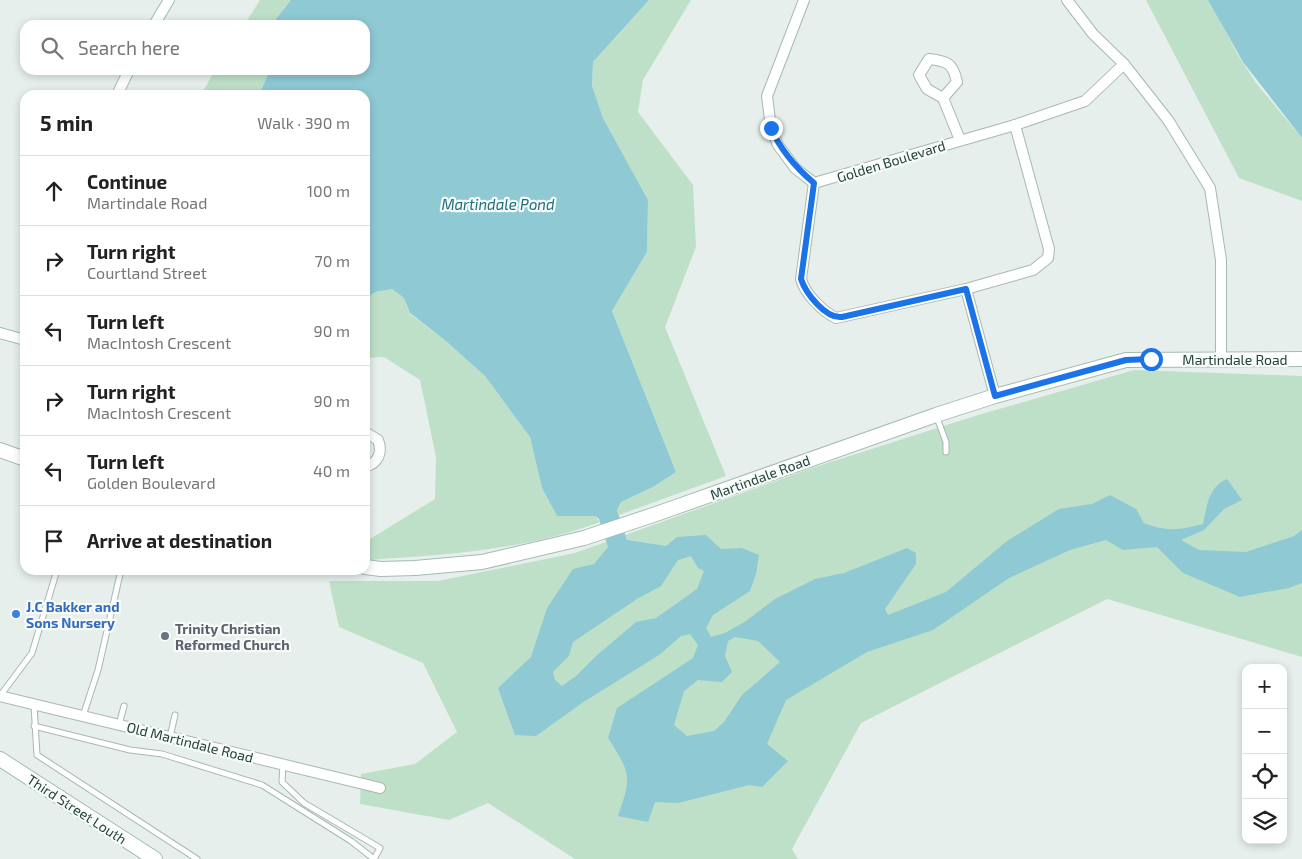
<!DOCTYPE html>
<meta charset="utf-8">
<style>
body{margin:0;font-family:"Exo 2",sans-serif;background:#f2f2f2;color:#222}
.controls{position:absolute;right:15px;bottom:15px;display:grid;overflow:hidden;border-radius:10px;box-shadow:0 2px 8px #0003}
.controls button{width:45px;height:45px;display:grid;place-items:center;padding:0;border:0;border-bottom:1px solid #e0e0e0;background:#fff;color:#222;font:25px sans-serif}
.stop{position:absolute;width:15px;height:15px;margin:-11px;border:4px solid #1a73e8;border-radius:50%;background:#fff}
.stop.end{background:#1a73e8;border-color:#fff;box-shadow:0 1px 5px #0008}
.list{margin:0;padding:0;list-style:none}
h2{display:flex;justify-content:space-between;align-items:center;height:65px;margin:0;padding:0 20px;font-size:21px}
h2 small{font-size:16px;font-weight:400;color:#767676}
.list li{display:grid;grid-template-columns:32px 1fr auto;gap:15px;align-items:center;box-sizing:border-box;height:70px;padding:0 20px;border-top:1px solid #e0e0e0}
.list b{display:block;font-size:19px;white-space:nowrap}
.list p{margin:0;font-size:16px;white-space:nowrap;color:#767676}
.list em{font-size:16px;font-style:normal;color:#767676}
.icon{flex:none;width:28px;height:28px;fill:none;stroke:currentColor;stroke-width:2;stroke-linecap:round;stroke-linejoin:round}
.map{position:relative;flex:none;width:1302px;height:859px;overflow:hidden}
.search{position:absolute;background:#fff;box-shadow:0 2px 8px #0003;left:20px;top:20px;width:350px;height:55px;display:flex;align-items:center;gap:12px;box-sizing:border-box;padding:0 18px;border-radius:15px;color:#767676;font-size:19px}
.panel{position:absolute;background:#fff;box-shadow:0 2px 8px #0003;left:20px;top:90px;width:350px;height:485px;border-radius:15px}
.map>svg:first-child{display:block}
.green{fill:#bfe0c8}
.water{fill:#8ec9d4;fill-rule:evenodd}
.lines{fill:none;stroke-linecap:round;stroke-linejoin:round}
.service-casing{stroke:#a8b8b2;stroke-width:7}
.minor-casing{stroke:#a8b8b2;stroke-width:12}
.secondary-casing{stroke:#a4bbb3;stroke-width:16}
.service{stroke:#fff;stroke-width:5}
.minor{stroke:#fff;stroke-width:10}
.secondary{stroke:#fff;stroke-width:14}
.route{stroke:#1a73e8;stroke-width:6}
.shop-dot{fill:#3f7fe0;stroke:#f7fbf9;stroke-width:2}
.worship-dot{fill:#6b7280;stroke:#f7fbf9;stroke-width:2}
.labels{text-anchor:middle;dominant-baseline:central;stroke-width:4.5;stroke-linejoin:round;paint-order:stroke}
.street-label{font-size:14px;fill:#24423a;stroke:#f7fbf9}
.shop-label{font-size:14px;font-weight:bold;fill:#366cbe;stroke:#f7fbf9;text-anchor:start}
.worship-label{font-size:14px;font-weight:bold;fill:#5b616d;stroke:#f7fbf9;text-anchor:start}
.water-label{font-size:15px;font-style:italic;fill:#1c6f80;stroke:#f7fbf9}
</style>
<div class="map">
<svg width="1302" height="859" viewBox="0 0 1302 859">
<rect width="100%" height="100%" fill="#e6efeb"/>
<g class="green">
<path d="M260 0H291L275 20V25H244Z"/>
<path d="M649 0H691L643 80 638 112 693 185 696 247 665 327 726 476 619 515 617 510 621 502 653 487 676 472 612 311 647 252 648 200 603 118 592 87 593 62Z"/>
<path d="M1146 0H1209L1238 55 1256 83 1302 138V201L1239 178Z"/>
<path d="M215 70H270L259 95H201Z"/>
<path d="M392 289 404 298 410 314 447 342 485 376 530 437 542 488 557 516H595L600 522C525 550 447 555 368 560L365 558V542L435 499 436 457 420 380 384 357 365 358V299L375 292Z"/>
<path d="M1134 370 1302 376V657L1107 599 861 723 792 849 798 859H575L488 803 449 820 360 804 361 774 415 764 457 732 423 663 339 627 329 581H438L575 553 812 468 975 416Z"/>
</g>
<g class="water">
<path d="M291 0H649L593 62 592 86 603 118 648 200 647 252 612 311 676 472 653 487 621 502 617 510 627 540 666 546 677 537 706 535 721 549 742 548 759 555 756 574 750 591 713 615 706 628 711 637 725 633 746 621 775 599 815 579 844 573 907 548 916 553V564L885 609 888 615 946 592 1007 541 1059 509 1092 504 1110 495 1136 509 1144 523C1166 532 1181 530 1203 524 1207 506 1208 487 1227 479L1242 500 1224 509 1204 530 1181 540 1199 550 1246 552 1294 536 1302 530V583L1289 588 1240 597 1183 573 1157 547 1123 550 1106 540 1070 550 1009 578 933 630 867 652 786 700 767 744 788 761 762 787 749 785 678 803 655 802 648 822 618 816C632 776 631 774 608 738L617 708 693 658 698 645 690 634 681 636 659 655 582 703 536 736 515 735 498 688 531 657 547 608 573 569 594 564 608 547 599 519 595 516H557L542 488 530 437 485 376 447 342 410 313 404 298 392 289 375 292 365 299V95H259L270 70H365V25H275V20ZM691 556 698 568 704 571 697 589 656 618 636 622 596 656 576 676 562 686 555 680 553 672 569 656 573 642 637 599 661 586 678 560ZM735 637 758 641 780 662 742 695 724 722 714 731 687 736 674 725 684 691 698 680 722 682 732 672 725 656 728 641Z"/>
<path d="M1208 0H1302V138L1243 62Z"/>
</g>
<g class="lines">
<defs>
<g id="service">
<path d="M936 415 946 442V452"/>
<path d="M0 696 32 653 57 570"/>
<path d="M34 705 37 755 197 859"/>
<path d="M83 716 98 670 121 570"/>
<path d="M119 725 124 706"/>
<path d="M34 726 130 750 162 754 262 785 351 841 374 859"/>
<path d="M170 737 175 715"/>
<path d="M283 764 282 782 304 803 380 848 374 859"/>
</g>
<g id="minor">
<path d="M804 0 767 96 771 128 778 145 795 168 814 183"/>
<path d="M1067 0 1093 34 1124 64 1168 120 1210 188 1221 260V359"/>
<path d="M154 25 169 0"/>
<path d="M117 95 129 70"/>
<path d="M943 98 957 82C953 63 947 61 929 59L919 75 927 89 943 98 960 140"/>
<path d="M814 183 801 279C805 294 822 311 836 318L966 289 1033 270 1048 258 1049 249 1015 125"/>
<path d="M814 183 1015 125 1085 101 1124 64"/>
<path d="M966 289 995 396"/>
<path d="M0 333 25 340"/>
<path d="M365 432 378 440C383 453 378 463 365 467"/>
<path d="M0 696 380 788"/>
</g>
<g id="secondary">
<path d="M0 450 25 459"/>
<path d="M365 567 381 569 415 568 482 562 584 538 659 513 936 415 995 396 1126 360 1302 359"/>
<path d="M0 759 155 859"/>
</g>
</defs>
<use href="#service" class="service-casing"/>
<use href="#minor" class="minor-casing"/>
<use href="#secondary" class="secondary-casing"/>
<use href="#service" class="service"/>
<use href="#minor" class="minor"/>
<use href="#secondary" class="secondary"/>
</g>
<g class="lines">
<path class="route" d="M771 128C781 151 795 167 814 183L801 279C806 294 826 319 842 317L966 289 995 396 1126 360 1151 359"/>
</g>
<circle class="shop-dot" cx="16" cy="614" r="5"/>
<circle class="worship-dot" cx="165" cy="636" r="5"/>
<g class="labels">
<g class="street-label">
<text transform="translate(891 161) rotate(-17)">Golden Boulevard</text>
<text x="1235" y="359">Martindale Road</text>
<text transform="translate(760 477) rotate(-20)">Martindale Road</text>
<text transform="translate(190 742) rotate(14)">Old Martindale Road</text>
<text transform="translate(77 809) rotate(33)">Third Street Louth</text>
</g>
<g class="shop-label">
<text x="26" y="606">J.C Bakker and<tspan x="26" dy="16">Sons Nursery</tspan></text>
</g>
<g class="worship-label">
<text x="175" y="628">Trinity Christian<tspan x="175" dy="16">Reformed Church</tspan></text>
</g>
<g class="water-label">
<text x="498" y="204">Martindale Pond</text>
</g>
</g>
</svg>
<div class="controls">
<button>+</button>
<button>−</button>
<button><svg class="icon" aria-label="locate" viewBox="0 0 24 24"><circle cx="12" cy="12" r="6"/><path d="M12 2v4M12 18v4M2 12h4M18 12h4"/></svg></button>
<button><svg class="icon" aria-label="layers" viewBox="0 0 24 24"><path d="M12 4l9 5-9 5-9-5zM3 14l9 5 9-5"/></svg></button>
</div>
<div class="stop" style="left:1151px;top:359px"></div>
<div class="stop end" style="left:771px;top:128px"></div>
<div class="search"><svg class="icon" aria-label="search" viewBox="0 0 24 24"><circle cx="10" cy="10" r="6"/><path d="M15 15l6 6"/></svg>Search here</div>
<section class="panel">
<h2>5 min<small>Walk · 390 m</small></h2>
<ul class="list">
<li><svg class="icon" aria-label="ahead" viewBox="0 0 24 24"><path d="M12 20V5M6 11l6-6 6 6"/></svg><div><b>Continue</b><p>Martindale Road</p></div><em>100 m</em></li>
<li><svg class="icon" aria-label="right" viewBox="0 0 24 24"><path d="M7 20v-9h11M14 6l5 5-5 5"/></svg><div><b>Turn right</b><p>Courtland Street</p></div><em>70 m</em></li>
<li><svg class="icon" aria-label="left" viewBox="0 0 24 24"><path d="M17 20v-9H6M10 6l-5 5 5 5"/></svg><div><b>Turn left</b><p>MacIntosh Crescent</p></div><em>90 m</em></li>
<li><svg class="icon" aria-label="right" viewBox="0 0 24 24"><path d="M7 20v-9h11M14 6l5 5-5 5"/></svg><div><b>Turn right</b><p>MacIntosh Crescent</p></div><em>90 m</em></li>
<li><svg class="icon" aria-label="left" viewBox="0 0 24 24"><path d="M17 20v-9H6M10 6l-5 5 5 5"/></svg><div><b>Turn left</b><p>Golden Boulevard</p></div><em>40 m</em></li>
<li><svg class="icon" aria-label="arrive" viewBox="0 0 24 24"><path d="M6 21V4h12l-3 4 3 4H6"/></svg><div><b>Arrive at destination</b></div></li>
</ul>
</section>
</div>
